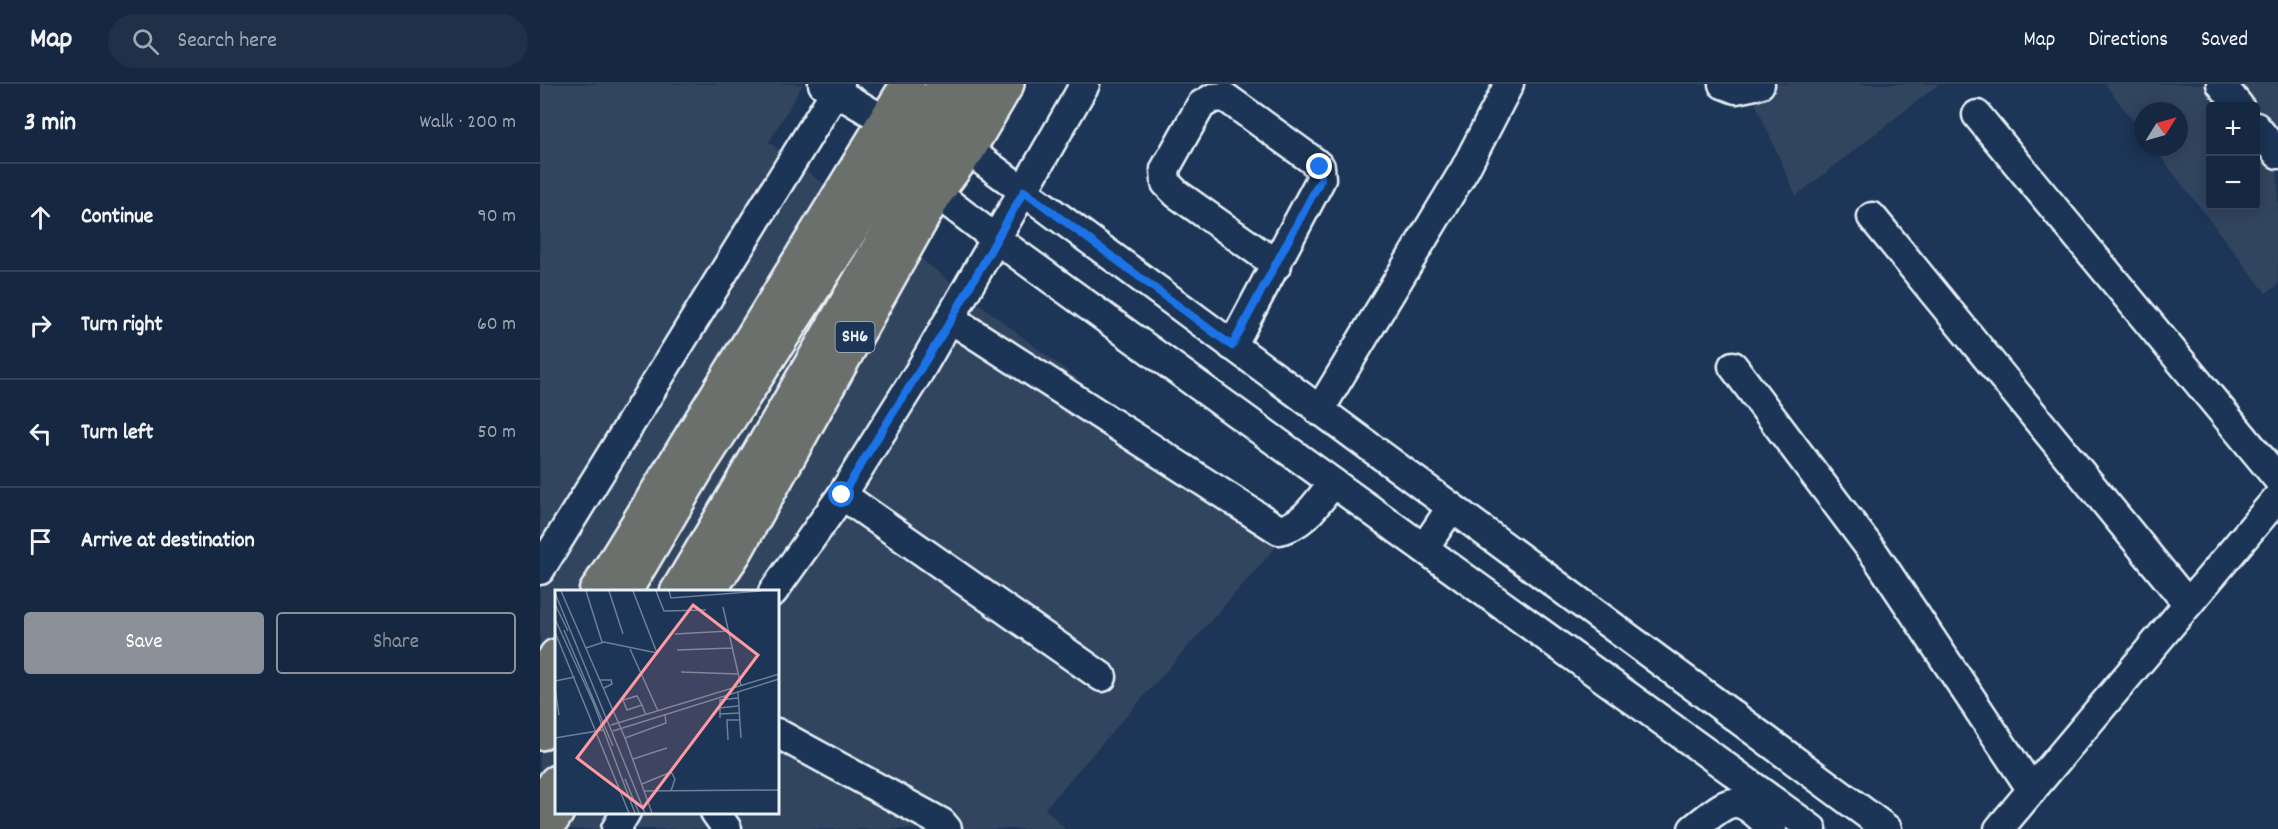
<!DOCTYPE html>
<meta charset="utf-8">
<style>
body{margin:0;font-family:Dekko,sans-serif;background:#1f3048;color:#f1f3f6}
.controls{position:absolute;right:18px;top:18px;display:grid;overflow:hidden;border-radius:6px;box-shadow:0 3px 15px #0003}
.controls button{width:54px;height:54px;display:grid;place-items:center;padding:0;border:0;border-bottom:2px solid #35445a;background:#162841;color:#f1f3f6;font:30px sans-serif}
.compass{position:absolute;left:1594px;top:18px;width:54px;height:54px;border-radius:50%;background:#162841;box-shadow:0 3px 15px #0003;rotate:53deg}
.stop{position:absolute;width:18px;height:18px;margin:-14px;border:4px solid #1a73e8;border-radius:50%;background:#fff}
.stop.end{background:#1a73e8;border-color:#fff;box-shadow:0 2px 6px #0008}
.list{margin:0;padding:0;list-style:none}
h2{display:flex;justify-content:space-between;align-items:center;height:78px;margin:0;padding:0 24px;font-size:26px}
h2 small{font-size:20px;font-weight:400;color:#9ea6b1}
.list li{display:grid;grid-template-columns:39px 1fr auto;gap:18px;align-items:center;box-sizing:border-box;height:108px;padding:0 24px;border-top:2px solid #35445a}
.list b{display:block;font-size:22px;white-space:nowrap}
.list em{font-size:20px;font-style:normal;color:#9ea6b1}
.actions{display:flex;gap:12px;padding:18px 24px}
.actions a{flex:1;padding:14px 0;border:2px solid #8c9099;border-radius:6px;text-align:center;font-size:21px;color:#8c9099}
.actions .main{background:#8c9099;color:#fff}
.icon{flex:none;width:33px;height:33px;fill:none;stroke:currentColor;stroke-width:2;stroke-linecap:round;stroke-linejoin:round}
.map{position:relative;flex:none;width:1738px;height:745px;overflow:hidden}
header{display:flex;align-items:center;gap:36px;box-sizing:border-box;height:84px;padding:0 30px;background:#162841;border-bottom:2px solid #35445a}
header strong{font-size:28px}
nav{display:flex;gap:33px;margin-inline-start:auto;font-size:21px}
.search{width:420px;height:54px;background:#1f3048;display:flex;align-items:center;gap:15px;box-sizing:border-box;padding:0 21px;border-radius:33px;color:#9ea6b1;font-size:22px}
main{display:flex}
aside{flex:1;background:#162841}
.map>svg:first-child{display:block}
.built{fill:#32445e;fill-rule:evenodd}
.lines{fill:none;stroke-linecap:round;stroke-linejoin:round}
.minor-casing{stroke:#e8f1f8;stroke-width:33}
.major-casing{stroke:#e8f1f8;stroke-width:38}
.highway-casing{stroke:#e8f1f8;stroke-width:38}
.minor{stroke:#1d3557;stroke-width:28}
.major{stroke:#6c706d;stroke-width:33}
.highway{stroke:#6c706d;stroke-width:33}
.route{stroke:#1a73e8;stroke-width:8}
.labels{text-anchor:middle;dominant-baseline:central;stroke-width:6;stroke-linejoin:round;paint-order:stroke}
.shield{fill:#1d3557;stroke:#abb9c8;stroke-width:1.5}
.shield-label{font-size:18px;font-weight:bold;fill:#e8f1f8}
.inset-road{fill:none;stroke:#6e8097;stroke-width:1.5}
.view{fill:#ff9aa2;fill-opacity:0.15;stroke:#ff9aa2;stroke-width:3}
.inset-edge{fill:none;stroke:#e8f1f8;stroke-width:3}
</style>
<header>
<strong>Map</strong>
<div class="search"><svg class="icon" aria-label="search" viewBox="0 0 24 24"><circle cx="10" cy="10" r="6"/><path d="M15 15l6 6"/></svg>Search here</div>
<nav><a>Map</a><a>Directions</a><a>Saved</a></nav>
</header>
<main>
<aside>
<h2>3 min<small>Walk · 200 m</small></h2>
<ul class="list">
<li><svg class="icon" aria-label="ahead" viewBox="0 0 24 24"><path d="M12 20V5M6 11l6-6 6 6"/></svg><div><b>Continue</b></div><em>90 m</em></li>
<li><svg class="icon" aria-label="right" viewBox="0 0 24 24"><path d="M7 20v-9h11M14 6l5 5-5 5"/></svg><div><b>Turn right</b></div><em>60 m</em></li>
<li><svg class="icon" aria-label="left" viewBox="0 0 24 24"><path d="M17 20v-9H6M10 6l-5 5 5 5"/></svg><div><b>Turn left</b></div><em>50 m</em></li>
<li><svg class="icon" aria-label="arrive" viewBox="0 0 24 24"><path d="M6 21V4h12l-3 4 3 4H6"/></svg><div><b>Arrive at destination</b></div></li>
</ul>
<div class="actions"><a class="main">Save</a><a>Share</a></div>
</aside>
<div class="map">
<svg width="1738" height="745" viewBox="0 0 1738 745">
<rect width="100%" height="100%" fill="#1d3557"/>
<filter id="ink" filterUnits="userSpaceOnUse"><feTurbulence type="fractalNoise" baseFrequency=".0167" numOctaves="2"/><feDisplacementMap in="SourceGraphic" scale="12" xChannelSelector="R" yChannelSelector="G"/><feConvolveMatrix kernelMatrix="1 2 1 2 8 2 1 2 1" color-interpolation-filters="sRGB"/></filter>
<g filter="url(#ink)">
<g class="built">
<path d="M0 0H263L229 58 744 454 505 724 525 745H0ZM16 508H237V728H16Z"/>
<path d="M1207 0H1399L1256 112Z"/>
<path d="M1565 0H1738V201L1726 209 1613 63H1639V27H1603V50ZM1670 22H1716V122H1670Z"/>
</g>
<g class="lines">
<defs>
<g id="minor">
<path d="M283 0 344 36"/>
<path d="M1183 0 1196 5 1220 0"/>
<path d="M1681 0 1699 22"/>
<path d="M1437 31 1738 395"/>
<path d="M1716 43 1738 70"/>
<path d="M428 66 1347 745"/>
<path d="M396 109 456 155 1272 745"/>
<path d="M1332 133 1648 520"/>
<path d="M411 235 739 446C765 441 777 418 793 399"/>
<path d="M692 262 781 95 780 83 772 76 685 13 673 14 661 21 625 85 626 99 637 110 737 181"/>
<path d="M1193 282 1336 472 1492 706"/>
<path d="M779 327 925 85 969 0"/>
<path d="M302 411 562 593"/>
<path d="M884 464 911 424"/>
<path d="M0 486 300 0"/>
<path d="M233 508 302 411 379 288 545 0"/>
<path d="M237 649 402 739 407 745"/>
<path d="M175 728 187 745"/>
<path d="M76 745 86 728"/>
<path d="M1153 745C1191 715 1195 706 1232 745"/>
<path d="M1459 745 1738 413"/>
</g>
<g id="major">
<path d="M84 508 158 383 405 0"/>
<path d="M137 508C239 340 334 168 436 0"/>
<path d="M0 649 16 623"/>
<path d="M0 723 16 698"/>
</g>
<g id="highway">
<path d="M56 508 368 0"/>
<path d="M168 508 195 468 396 109 428 66 467 0"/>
<path d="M0 599 16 572"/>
<path d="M6 745 17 728"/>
</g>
</defs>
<use href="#minor" class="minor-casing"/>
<use href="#major" class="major-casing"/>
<use href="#highway" class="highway-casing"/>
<use href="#minor" class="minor"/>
<use href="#major" class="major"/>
<use href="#highway" class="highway"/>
</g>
</g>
<g class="lines" filter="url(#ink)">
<path class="route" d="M302 411 411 236 484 107 692 262 781 95 780 83"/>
</g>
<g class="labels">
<rect class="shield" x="295.5" y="238" width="39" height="30" rx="4.5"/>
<g class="shield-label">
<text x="315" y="253">SH6</text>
</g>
</g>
<g transform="translate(15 506)">
<rect width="224" height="224" fill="#1d3557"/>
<path class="inset-road" d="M6 1 70 148 97 223M31 1 47 52M54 1 68 44M101 1 109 21 151 20M114 1 116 8 206 1M0 3 90 223M0 14 13 41M168 17 186 96M0 29 38 112 80 223M9 40 58 156M0 42 74 223M120 44 174 41M31 58 49 52 102 63 78 1M75 59 103 121M122 60 177 58M126 82 183 84M45 90H56L57 94 49 98M0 91 20 87M0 98 4 125M183 102 186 148M87 115 72 120 68 110 82 106 87 115 91 125M164 118 183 116M165 124 184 123M165 128V110L183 108M56 135 224 84M58 141 224 89M0 148 48 140M70 148 111 133 110 125M173 150 172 130H185M78 169 112 158M70 189 84 223M87 194 116 182 120 189 116 201M89 201 224 200"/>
<path class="view" d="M138 15 203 65 88 218 22 168Z"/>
<rect width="224" height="224" class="inset-edge"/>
</g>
</svg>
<div class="controls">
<button>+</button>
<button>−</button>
</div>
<svg class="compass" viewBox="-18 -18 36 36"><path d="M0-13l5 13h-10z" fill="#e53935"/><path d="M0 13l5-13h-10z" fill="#9ea6b1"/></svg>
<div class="stop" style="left:302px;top:411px"></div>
<div class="stop end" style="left:780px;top:83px"></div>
</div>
</main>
